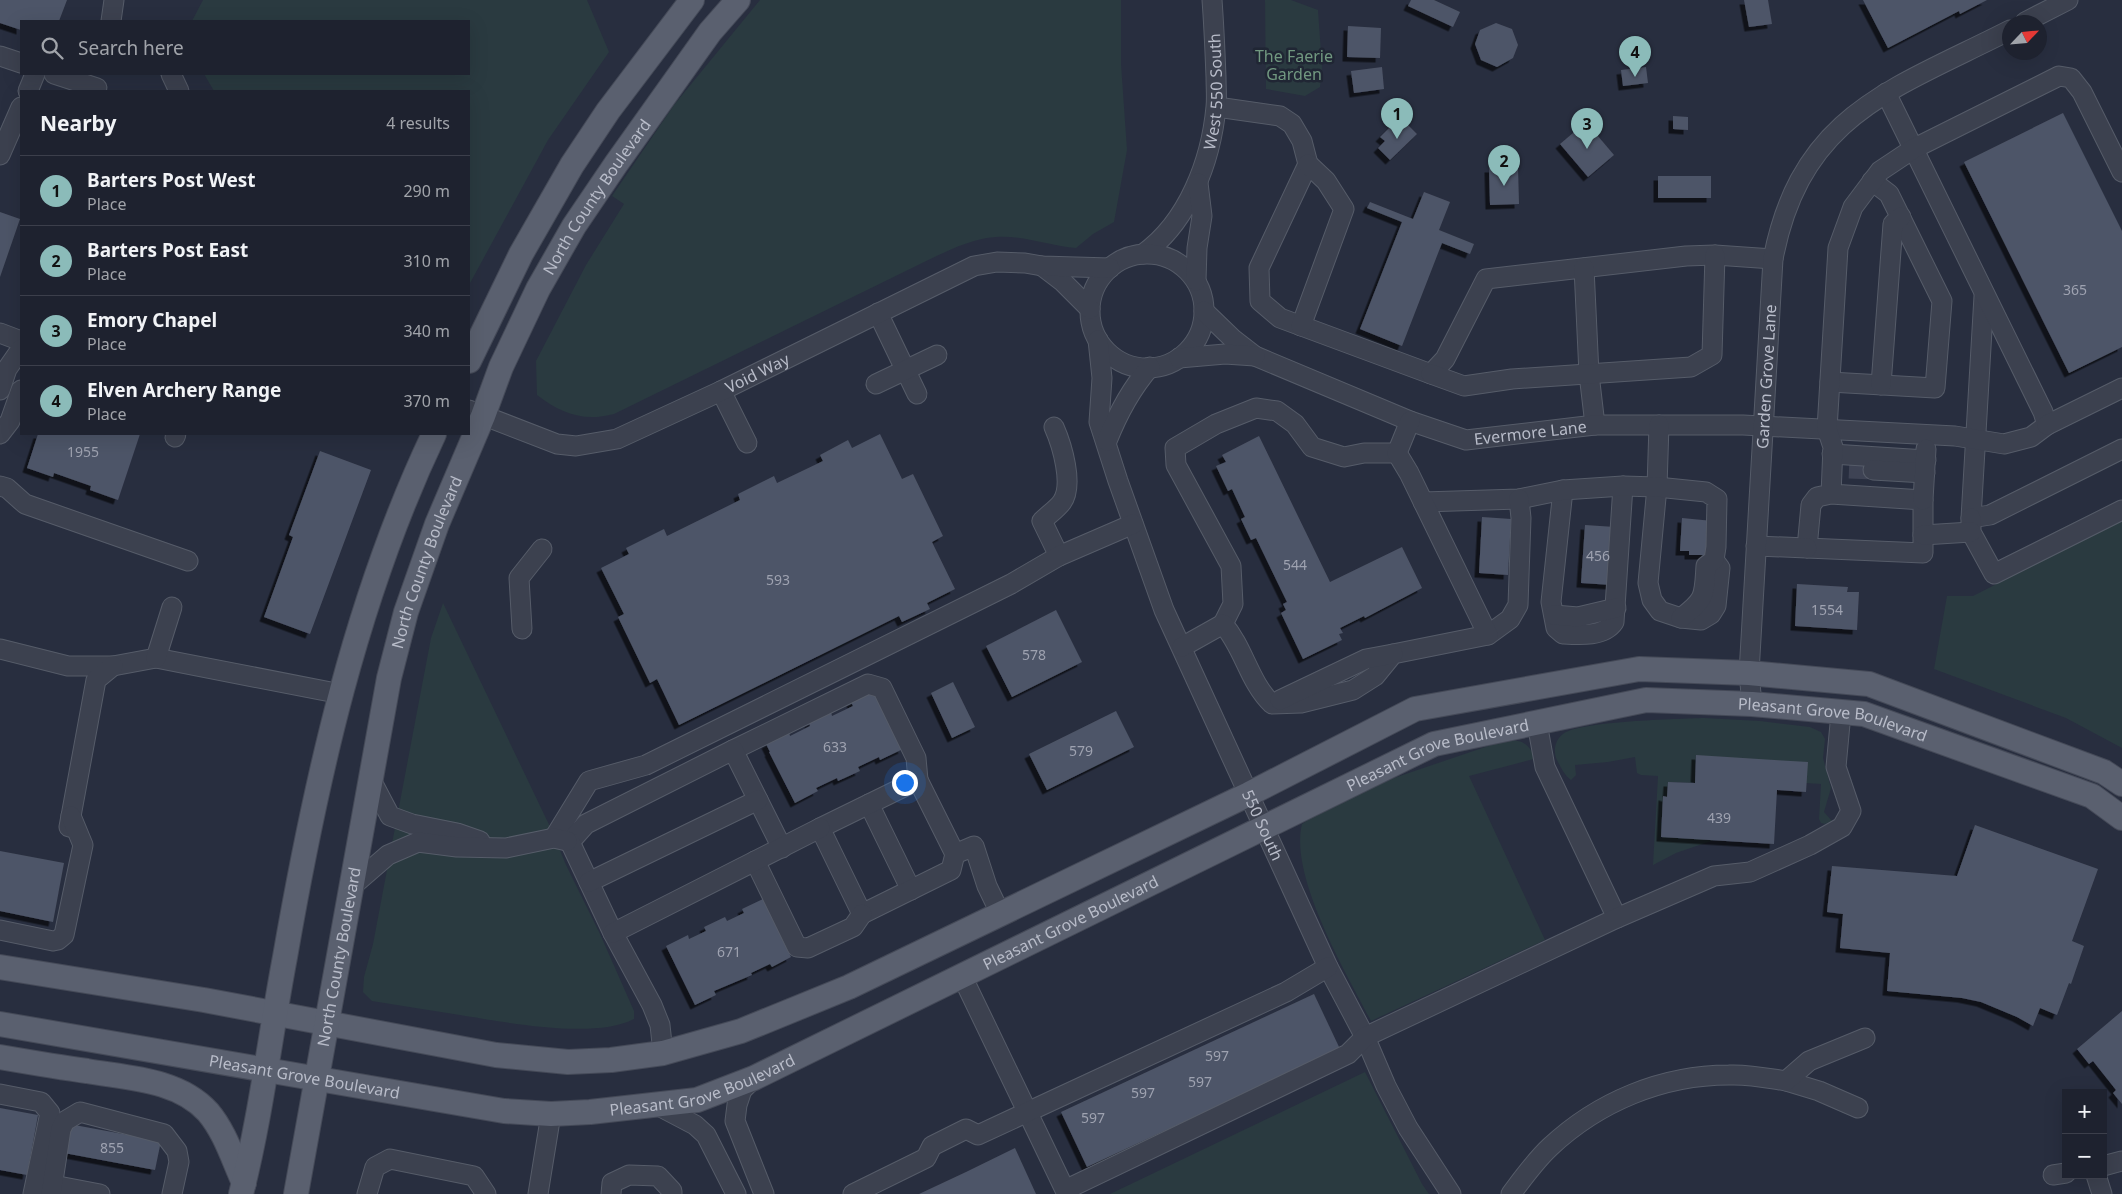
<!DOCTYPE html>
<meta charset="utf-8">
<style>
body{margin:0;font-family:"Noto Sans",sans-serif;background:#2b2f3b;color:#f1f3f6}
.controls{position:absolute;right:15px;bottom:15px;display:grid;overflow:hidden;border-radius:0px;box-shadow:0 5px 20px #0002}
.controls button{width:45px;height:45px;display:grid;place-items:center;padding:0;border:0;border-bottom:1px solid #3c3f4b;background:#1e222f;color:#f1f3f6;font:25px sans-serif}
.compass{position:absolute;left:2002px;top:15px;width:45px;height:45px;border-radius:50%;background:#1e222f;box-shadow:0 5px 20px #0002;rotate:64deg}
.you{position:absolute;left:904px;top:782px;width:18px;height:18px;margin:-12px;border:4px solid #fff;border-radius:50%;background:#1a73e8;box-shadow:0 0 0 8px #1a73e833}
.badge{display:grid;place-items:center;width:32px;height:32px;border-radius:50%;background:#8bbbb9;color:#111;font-size:16px;font-weight:700}
.pin{position:absolute;translate:-50% -41px;filter:drop-shadow(0 1px 2px #0008)}
.pin::after{content:'';position:absolute;top:26px;width:18px;height:15px;background:inherit;clip-path:polygon(0 0,100% 0,50% 100%)}
.list{margin:0;padding:0;list-style:none}
h2{display:flex;justify-content:space-between;align-items:center;height:65px;margin:0;padding:0 20px;font-size:21px}
h2 small{font-size:16px;font-weight:400;color:#a1a4aa}
.list li{display:grid;grid-template-columns:32px 1fr auto;gap:15px;align-items:center;box-sizing:border-box;height:70px;padding:0 20px;border-top:1px solid #3c3f4b}
.list b{display:block;font-size:19px;white-space:nowrap}
.list p{margin:0;font-size:16px;white-space:nowrap;color:#a1a4aa}
.list em{font-size:16px;font-style:normal;color:#a1a4aa}
.icon{flex:none;width:28px;height:28px;fill:none;stroke:currentColor;stroke-width:2;stroke-linecap:round;stroke-linejoin:round}
.map{position:relative;flex:none;width:2122px;height:1194px;overflow:hidden}
.search{position:absolute;background:#1e222f;box-shadow:0 5px 20px #0002;left:20px;top:20px;width:450px;height:55px;display:flex;align-items:center;gap:12px;box-sizing:border-box;padding:0 18px;border-radius:0px;color:#a1a4aa;font-size:19px}
.panel{position:absolute;background:#1e222f;box-shadow:0 5px 20px #0002;left:20px;top:90px;width:450px;height:345px;border-radius:0px}
.map>svg:first-child{display:block}
.green{fill:#2a3a40}
.building{fill:#4e5567;filter:url(#shadow)}
.lines{fill:none;stroke-linecap:round;stroke-linejoin:round}
.minor-tunnel{stroke:#3e4354;stroke-width:19;stroke-dasharray:19 9;stroke-linecap:butt}
.minor-casing{stroke:#565c69;stroke-width:21}
.major-casing{stroke:#454a58;stroke-width:26}
.minor{stroke:#3c414f;stroke-width:19}
.major{stroke:#5a606f;stroke-width:24}
.labels{text-anchor:middle;dominant-baseline:central;stroke-width:5;stroke-linejoin:round;paint-order:stroke}
.number-label{font-size:14px;fill:#9ea2b0}
.park-label{font-size:16px;fill:#719880;stroke:#202634}
.street-label{font-size:16px;fill:#b8bcc9;stroke:#202634}
</style>
<div class="map">
<svg width="2122" height="1194" viewBox="0 0 2122 1194">
<defs>
<filter id="shadow"><feDropShadow dx="-4.5" dy="4.5" stdDeviation="0" flood-color="#0009"/></filter>
</defs>
<rect width="100%" height="100%" fill="#282e3f"/>
<g class="green">
<path d="M203 0H587L609 52 548 140 469 285V91H214L204 74H469V21H192Z"/>
<path d="M760 0H1121V64L1127 150 1114 222 1093 234 1076 248C1049 246 1023 235 996 237 968 239 941 254 916 266L614 414C584 422 562 414 537 395L536 361 586 265 624 204 612 196 674 105Z"/>
<path d="M1265 0H1291L1318 10 1322 67 1320 87 1305 96 1266 89Z"/>
<path d="M2122 520V748L2066 718 1934 669 1947 596H1973Z"/>
<path d="M443 603 553 833 566 865 600 934 634 1011V1019C594 1040 504 1022 460 1015 430 1010 401 1006 372 1001L363 992 364 977 373 944 431 638Z"/>
<path d="M1704 718 1760 721 1810 727 1821 732 1825 739 1823 758 1831 788 1824 812 1832 821 1825 824 1821 823 1819 819 1821 784 1806 783 1696 756 1695 783 1668 782 1667 797 1664 796 1714 840 1676 853 1653 865 1658 776 1641 775 1637 773 1635 757 1608 762 1575 765 1576 775 1571 780C1564 775 1560 766 1556 758 1553 749 1556 739 1563 734 1578 721 1679 719 1704 718Z"/>
<path d="M1506 740C1522 740 1526 742 1535 756L1534 759 1469 776 1545 940 1371 1021C1347 974 1289 877 1302 824L1311 818 1391 779Z"/>
<path d="M1365 1072 1422 1184 1429 1194H1110Z"/>
</g>
<g class="building">
<path d="M0 0H67L59 21H21V30L0 23Z"/>
<path d="M1411 0H1434L1460 12 1453 27 1408 6Z"/>
<path d="M1744 0H1768L1772 24 1749 27Z"/>
<path d="M1863 0H1987L1960 14 1959 11 1888 48Z"/>
<path d="M1496 23 1512 29 1518 45 1513 58 1497 67 1481 60 1475 44 1480 30Z"/>
<path d="M1348 26 1381 28 1380 58 1347 57Z"/>
<path d="M1382 67 1384 89 1354 93 1351 71Z"/>
<path d="M1646 67 1648 83 1623 86 1621 70Z"/>
<path d="M2063 113 2122 231V347L2069 373 1964 162Z"/>
<path d="M1673 116 1688 117V130L1673 129Z"/>
<path d="M1404 121 1417 134 1390 160 1378 148 1385 141 1380 137 1394 123 1397 127Z"/>
<path d="M1586 122 1614 155 1588 177 1560 144Z"/>
<path d="M1518 167 1519 204 1490 205 1489 168Z"/>
<rect x="1658" y="176" width="53" height="22"/>
<path d="M1424 192 1450 202 1439 230 1474 244 1470 254 1442 243 1402 346 1360 329 1402 222 1367 208 1370 202 1413 219Z"/>
<path d="M0 212 20 219 0 277Z"/>
<path d="M38 434H140L118 500 90 490 91 486 54 473 53 477 27 468Z"/>
<path d="M880 434 902 479 913 474 943 536 932 542 955 589 927 603 930 609 902 622 899 616 679 725 657 679 650 683 618 617 624 614 601 568 629 554 626 548 664 529 667 536 740 500 738 494 774 476 777 483 823 461 820 455 848 440 852 448Z"/>
<path d="M1259 436 1330 582 1402 547 1422 588 1365 618 1364 616 1340 628 1343 633 1339 634 1342 640 1303 659 1281 613 1286 610 1283 604 1287 602 1256 538 1251 540 1241 519 1245 517 1232 489 1228 491 1216 466 1226 462 1222 455Z"/>
<path d="M320 451 371 470 310 634 264 617 293 537 289 535Z"/>
<path d="M1482 517 1511 519 1508 575 1479 573Z"/>
<path d="M1682 518 1713 521 1708 530 1706 555H1689V551H1680Z"/>
<path d="M1585 525 1615 527 1612 585 1581 583Z"/>
<path d="M1797 584 1848 587 1847 592H1859L1857 630 1795 626Z"/>
<path d="M1056 610 1082 662 1012 697 986 646Z"/>
<path d="M953 682 975 727 952 738 931 693Z"/>
<path d="M870 693 875 694 903 749 880 760 879 757 858 767 860 771 838 781 837 778 816 788 818 791 795 803 769 752H770L766 744 789 732 790 736 810 726 809 723 831 712 832 716 853 706 851 702Z"/>
<path d="M1116 711 1134 747 1047 790 1029 754Z"/>
<path d="M1696 755 1808 762 1806 792 1777 790 1774 844 1661 837 1663 796 1667 797 1668 782 1695 783Z"/>
<path d="M1975 825 2098 869 2072 941 2084 946 2071 984 2069 983 2057 1015 2040 1008 2033 1026 2017 1017 1981 1002 1962 998 1887 991 1890 953 1840 948 1843 914 1827 912 1832 866 1957 876Z"/>
<path d="M0 851 64 863 53 922 0 911Z"/>
<path d="M763 899 791 957 772 967 770 964 751 973 752 975 714 991 716 995 695 1005 666 946 688 935 689 939 706 931 704 927 725 917 727 921 744 913 742 909Z"/>
<path d="M1314 994 1340 1049 1087 1167 1061 1112Z"/>
<path d="M2122 1011V1104L2113 1093 2116 1090 2093 1061 2089 1064 2077 1049Z"/>
<path d="M0 1108 38 1115 27 1175 0 1170Z"/>
<path d="M69 1124 161 1141 155 1170 64 1153Z"/>
<path d="M1015 1148 1036 1194H919L966 1172Z"/>
</g>
<g class="lines">
<path class="minor-tunnel" d="M1849 469 1873 470"/>
<defs>
<g id="minor">
<path d="M111 21 114 0"/>
<path d="M2025 22 2068 0"/>
<path d="M0 56 21 63"/>
<path d="M54 74 97 88"/>
<path d="M171 74 179 91"/>
<path d="M28 91 35 74"/>
<path d="M1217 107 1280 116 1292 124 1302 141 1308 164 1259 268 1260 301 1280 318 1431 374 1445 359 1486 279 1686 256 1715 255 1773 259"/>
<path d="M0 155 21 107"/>
<path id="s1" d="M1143 254C1188 222 1211 161 1216 107 1217 98 1216 87 1216 77 1215 51 1214 26 1212 0"/>
<circle cx="1147" cy="311" r="57"/>
<path d="M1042 266 1063 282 1090 309"/>
<path d="M1584 268 1589 374 1595 425"/>
<path d="M1196 281 1197 248 1202 216 1198 183"/>
<path d="M1984 296 1971 518 1990 515 2122 449"/>
<path id="s2" d="M1204 311 1233 339 1255 356 1410 421 1466 440 1595 425H1743L1955 436 2004 444 2031 437 2047 425 2043 412 1886 93"/>
<path d="M878 313 917 394"/>
<path d="M1301 326 1344 209 1326 181 1308 164"/>
<path d="M0 333 21 341"/>
<path id="s3" d="M1098 340 1102 378 1099 422 1118 481 1164 610 1328 967 1365 1037 1386 1086 1408 1128 1451 1194"/>
<path d="M1179 358 1225 354 1255 356"/>
<path d="M1431 374 1464 386 1512 379 1691 367 1712 355 1715 255"/>
<path d="M1830 382 1935 388 1942 301 1889 194 1872 181"/>
<path d="M876 384 937 355"/>
<path d="M1881 385 1893 224 1901 217"/>
<path d="M0 390 7 369 21 349"/>
<path d="M721 391 747 443"/>
<path id="s4" d="M469 410 557 444 576 446 617 439 721 391 974 266 997 262 1025 263 1042 266 1110 268"/>
<path d="M1659 425 1657 487 1648 583 1652 600 1660 611 1681 618 1701 620 1711 614 1716 606 1720 568 1714 560"/>
<path d="M2047 425 2122 388"/>
<path d="M1054 427C1062 445 1074 485 1062 502 1057 509 1048 515 1042 521L1059 556"/>
<path d="M0 434 10 421 21 390"/>
<path d="M175 437 176 434"/>
<path d="M1107 441C1118 413 1130 390 1150 367"/>
<path d="M1832 454 1926 460"/>
<path d="M1873 470 1925 473"/>
<path d="M0 486 7 488 25 504 188 561"/>
<path d="M1563 490 1551 602 1556 628 1563 634C1579 635 1604 637 1614 622L1623 486"/>
<path d="M1831 494 1923 500V553L1807 548 1811 505 1817 497 1831 494 1833 447 1827 429 1838 248 1853 207 1880 171 1913 149 2059 76 2071 78 2082 92 2122 172"/>
<path d="M1923 500 1926 449"/>
<path d="M1423 502 1519 499 1563 490 1623 486 1657 487 1706 492 1717 499 1716 547 1714 560 1706 566C1704 596 1706 599 1681 618"/>
<path d="M1971 518V532L1994 574 2122 510"/>
<path d="M1923 535 1971 532"/>
<path d="M1756 546 1807 548"/>
<path d="M1554 615 1578 617 1616 608"/>
<path d="M1223 624 1233 604 1231 566 1176 465 1175 448 1216 424 1256 408 1277 411 1295 424 1312 447 1344 457 1364 453H1397"/>
<path d="M522 629 519 578 542 549"/>
<path d="M1488 635 1510 619 1518 605 1521 518 1519 499"/>
<path d="M1182 647 1223 624C1244 648 1249 682 1272 704L1301 703 1353 690 1375 676 1393 654 1488 635 1409 473 1397 453 1410 421"/>
<path d="M0 649 68 666H113L156 658 341 694"/>
<path d="M156 658 172 607"/>
<path d="M1280 700 1366 659 1393 654"/>
<path id="s5" d="M1752 704 1749 673 1773 259C1801 114 1892 90 2010 30"/>
<path d="M1537 723 1545 767 1617 918"/>
<path d="M733 750 868 684 882 688 916 758 918 780"/>
<path d="M370 778 390 816 412 824 457 833 480 841"/>
<path d="M869 804 911 890"/>
<path d="M69 827 96 680 113 666"/>
<path d="M554 838 589 781 646 765 1011 584 1059 556 1133 524"/>
<path d="M570 842 586 824 733 750 782 848"/>
<path d="M570 842 613 933 652 1005 660 1025 663 1053"/>
<path d="M955 854 918 780 820 828 862 914 951 870 955 854 974 846 987 886 1000 913"/>
<path d="M755 861 797 947 808 948 853 927 862 914"/>
<path d="M589 882 758 800"/>
<path d="M351 887 388 855 418 842 457 847 506 848 554 838 567 841"/>
<path d="M0 930 53 941 58 940 64 935 83 845 71 816"/>
<path d="M613 933 820 828"/>
<path d="M962 976 1065 1190 1348 1054 1365 1037 1617 918 1714 876 1750 872 1810 845 1842 827 1851 811 1836 767 1841 713"/>
<path d="M754 1078 742 1090 737 1105 735 1121 764 1194"/>
<path d="M1786 1081 1819 1091 1858 1108"/>
<path d="M0 1094 41 1102 50 1113 33 1194"/>
<path d="M655 1104 695 1125 706 1135 736 1194"/>
<path d="M2103 1166 2122 1161"/>
<path d="M2053 1175 2066 1173"/>
<path d="M2096 1175 2102 1194"/>
<path d="M53 1185 100 1194"/>
<path d="M51 1194 61 1129 65 1121 80 1112 164 1134 177 1151 179 1162 172 1194"/>
<path d="M367 1194 375 1167 390 1159 474 1176 486 1194"/>
<path d="M538 1194 551 1114"/>
<path d="M611 1194 612 1183 629 1175 658 1176 672 1191V1194"/>
<path d="M853 1194 926 1158 932 1146 966 1129 978 1135 1286 992 1328 967"/>
<path d="M1511 1194C1523 1178 1535 1161 1550 1147 1598 1102 1662 1075 1729 1075 1748 1074 1767 1078 1786 1081L1809 1061 1865 1038"/>
</g>
<g id="major">
<path d="M469 361 521 254 572 165 608 111 692 0"/>
<path d="M0 967 204 1000 496 1055 568 1062 611 1060 663 1053 741 1031 849 987 1249 794 1415 709 1639 669 1749 673 1869 684 2104 772 2122 784"/>
<path id="s6" d="M0 1024 504 1111 551 1114 590 1112 697 1100 754 1078 1434 744 1646 700 1752 704 1864 714 2092 796 2122 818"/>
<path d="M0 1057C29 1062 58 1067 87 1071 127 1078 178 1079 208 1112 225 1132 233 1159 244 1183"/>
<path d="M241 1194C261 1116 270 1036 285 957 316 779 356 598 434 434"/>
<path id="s7" d="M296 1194 389 678 406 612 437 524 483 416 501 367 538 289 574 226 616 164 710 32 738 0"/>
</g>
</defs>
<use href="#minor" class="minor-casing"/>
<use href="#major" class="major-casing"/>
<use href="#minor" class="minor"/>
<use href="#major" class="major"/>
</g>
<g class="labels">
<g class="number-label">
<text x="2075" y="289">365</text>
<text x="83" y="451">1955</text>
<text x="1598" y="555">456</text>
<text x="1295" y="564">544</text>
<text x="778" y="579">593</text>
<text x="1827" y="609">1554</text>
<text x="1034" y="654">578</text>
<text x="835" y="746">633</text>
<text x="1081" y="750">579</text>
<text x="1719" y="817">439</text>
<text x="729" y="951">671</text>
<text x="1217" y="1055">597</text>
<text x="1200" y="1081">597</text>
<text x="1143" y="1092">597</text>
<text x="1093" y="1117">597</text>
<text x="112" y="1147">855</text>
</g>
<g class="park-label">
<text x="1294" y="56">The Faerie<tspan x="1294" dy="18">Garden</tspan></text>
</g>
<g class="street-label">
<text stroke="none"><textPath href="#s1" startOffset="184">West 550 South</textPath></text>
<text stroke="none"><textPath href="#s7" startOffset="1051">North County Boulevard</textPath></text>
<text stroke="none"><textPath href="#s4" startOffset="310">Void Way</textPath></text>
<text stroke="none"><textPath href="#s5" startOffset="328">Garden Grove Lane</textPath></text>
<text stroke="none"><textPath href="#s2" startOffset="360">Evermore Lane</textPath></text>
<text stroke="none"><textPath href="#s7" startOffset="646">North County Boulevard</textPath></text>
<text stroke="none"><textPath href="#s6" startOffset="1929">Pleasant Grove Boulevard</textPath></text>
<text stroke="none"><textPath href="#s6" startOffset="1524">Pleasant Grove Boulevard</textPath></text>
<text stroke="none"><textPath href="#s3" startOffset="518">550 South</textPath></text>
<text stroke="none"><textPath href="#s6" startOffset="1119">Pleasant Grove Boulevard</textPath></text>
<text stroke="none"><textPath href="#s7" startOffset="241">North County Boulevard</textPath></text>
<text stroke="none"><textPath href="#s6" startOffset="309">Pleasant Grove Boulevard</textPath></text>
<text stroke="none"><textPath href="#s6" startOffset="714">Pleasant Grove Boulevard</textPath></text>
</g>
</g>
</svg>
<div class="controls">
<button>+</button>
<button>−</button>
</div>
<svg class="compass" viewBox="-18 -18 36 36"><path d="M0-13l5 13h-10z" fill="#e53935"/><path d="M0 13l5-13h-10z" fill="#a1a4aa"/></svg>
<div class="you"></div>
<div class="pin badge" style="left:1397px;top:139px">1</div>
<div class="pin badge" style="left:1504px;top:186px">2</div>
<div class="pin badge" style="left:1587px;top:149px">3</div>
<div class="pin badge" style="left:1635px;top:77px">4</div>
<div class="search"><svg class="icon" aria-label="search" viewBox="0 0 24 24"><circle cx="10" cy="10" r="6"/><path d="M15 15l6 6"/></svg>Search here</div>
<section class="panel">
<h2>Nearby<small>4 results</small></h2>
<ul class="list">
<li><span class="badge">1</span><div><b>Barters Post West</b><p>Place</p></div><em>290 m</em></li>
<li><span class="badge">2</span><div><b>Barters Post East</b><p>Place</p></div><em>310 m</em></li>
<li><span class="badge">3</span><div><b>Emory Chapel</b><p>Place</p></div><em>340 m</em></li>
<li><span class="badge">4</span><div><b>Elven Archery Range</b><p>Place</p></div><em>370 m</em></li>
</ul>
</section>
</div>
